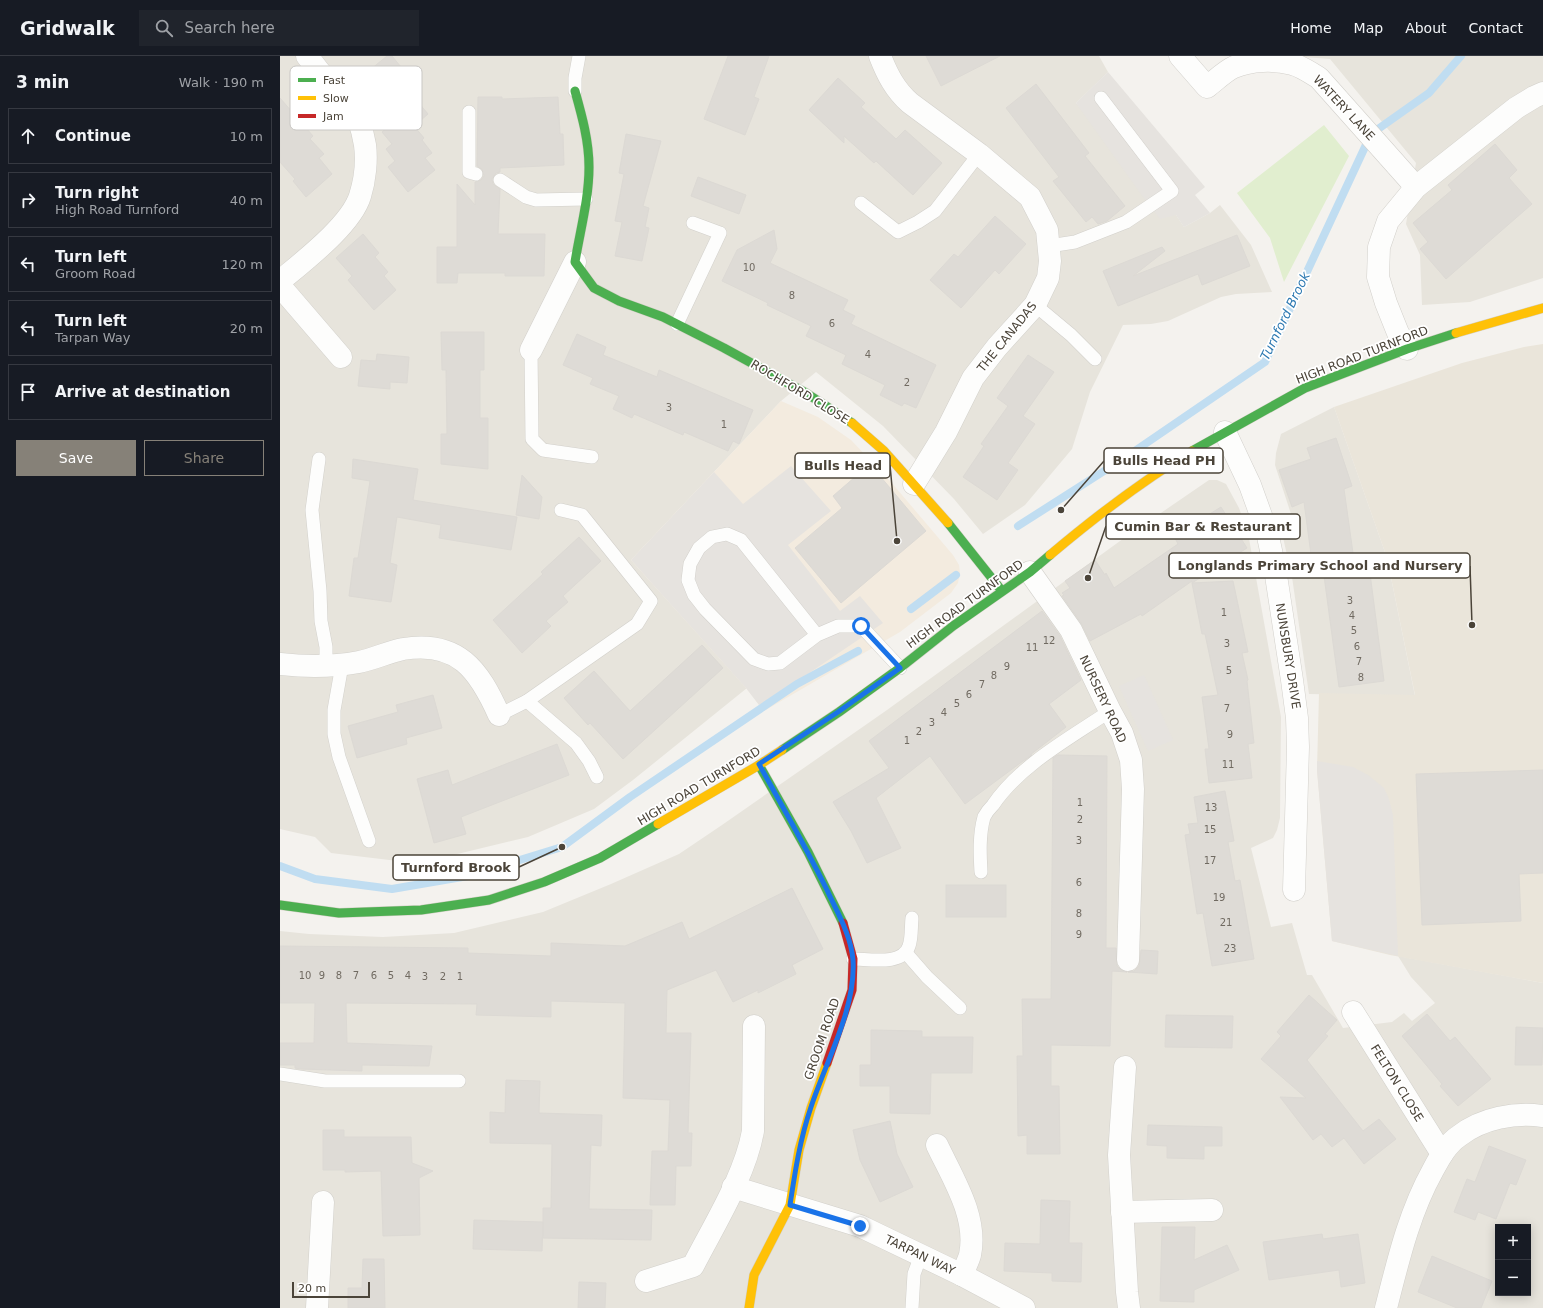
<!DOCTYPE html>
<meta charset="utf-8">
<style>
body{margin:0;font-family:"DejaVu Sans",sans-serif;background:#20242c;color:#f1f3f6}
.controls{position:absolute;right:12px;bottom:12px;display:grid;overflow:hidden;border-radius:0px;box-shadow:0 2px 10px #0003}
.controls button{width:36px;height:36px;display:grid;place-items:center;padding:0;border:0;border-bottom:1px solid #363941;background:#171b24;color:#f1f3f6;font:20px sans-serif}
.scale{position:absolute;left:12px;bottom:10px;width:78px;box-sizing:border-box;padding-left:4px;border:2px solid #4b4439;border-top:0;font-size:11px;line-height:14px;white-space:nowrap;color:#4b4439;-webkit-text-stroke:3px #fff;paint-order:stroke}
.stop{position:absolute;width:12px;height:12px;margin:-9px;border:3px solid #1a73e8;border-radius:50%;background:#fff}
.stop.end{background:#1a73e8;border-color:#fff;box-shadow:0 1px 4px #0008}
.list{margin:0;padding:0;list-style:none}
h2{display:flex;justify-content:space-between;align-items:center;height:52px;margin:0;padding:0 16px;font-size:17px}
h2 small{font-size:13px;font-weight:400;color:#9ea1a6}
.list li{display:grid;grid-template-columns:26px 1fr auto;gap:12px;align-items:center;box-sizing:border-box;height:56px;margin:0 8px 8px;padding:0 8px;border:1px solid #363941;border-radius:0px}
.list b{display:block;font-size:15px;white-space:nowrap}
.list p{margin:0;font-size:13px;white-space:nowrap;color:#9ea1a6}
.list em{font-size:13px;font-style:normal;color:#9ea1a6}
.actions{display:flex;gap:8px;padding:12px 16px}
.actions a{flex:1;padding:9px 0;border:1px solid #868178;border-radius:0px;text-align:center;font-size:14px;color:#868178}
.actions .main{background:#868178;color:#fff}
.icon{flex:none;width:22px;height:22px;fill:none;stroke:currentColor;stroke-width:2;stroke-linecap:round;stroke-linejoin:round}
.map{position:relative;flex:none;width:1263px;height:1252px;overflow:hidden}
header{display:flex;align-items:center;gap:24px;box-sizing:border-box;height:56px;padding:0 20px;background:#171b24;border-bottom:1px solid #363941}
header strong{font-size:19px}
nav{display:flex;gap:22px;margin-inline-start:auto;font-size:14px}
.search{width:280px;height:36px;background:#20242c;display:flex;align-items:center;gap:10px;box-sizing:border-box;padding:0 14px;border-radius:0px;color:#9ea1a6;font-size:15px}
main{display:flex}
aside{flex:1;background:#171b24}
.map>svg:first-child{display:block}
.residential{fill:#e7e4dc;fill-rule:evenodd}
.commercial{fill:#f3ebdf}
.education{fill:#eae5da}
.green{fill:#e1eecf}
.parking{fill:#e6e3df}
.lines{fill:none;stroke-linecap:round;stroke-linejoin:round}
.stream{stroke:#c0ddf1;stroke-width:8}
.building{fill:#dedbd6;stroke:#dcd9d4}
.lane-casing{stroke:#d2d0cb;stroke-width:14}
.street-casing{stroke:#d2d0cb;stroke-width:23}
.fast-casing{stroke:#d3cfc5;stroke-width:10}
.slow-casing{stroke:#d3cfc5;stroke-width:10}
.jam-casing{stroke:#d3cfc5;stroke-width:10}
.lane{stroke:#fdfdfc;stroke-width:13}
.street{stroke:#fdfdfc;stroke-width:22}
.fast{stroke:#4caf50;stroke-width:9}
.slow{stroke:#ffc107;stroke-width:9}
.jam{stroke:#c62828;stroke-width:9}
.route{stroke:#1a73e8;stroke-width:5}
.labels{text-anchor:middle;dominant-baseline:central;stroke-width:3.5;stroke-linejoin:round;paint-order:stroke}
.number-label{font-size:10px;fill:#706a61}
.street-label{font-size:12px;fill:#4b4439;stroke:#fff}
.water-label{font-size:13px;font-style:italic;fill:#2e7ab2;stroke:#fff}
.key{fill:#fff;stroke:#c9c7c4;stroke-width:1}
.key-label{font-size:11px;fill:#4b4439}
.leader{fill:none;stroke:#4b4439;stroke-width:1.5}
.callout-dot{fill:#4b4439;stroke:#fff;stroke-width:1.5}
.callout{fill:#fff;stroke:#4b4439;stroke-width:1.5}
.callout-label{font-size:13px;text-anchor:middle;font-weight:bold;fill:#4b4439}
</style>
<header>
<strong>Gridwalk</strong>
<div class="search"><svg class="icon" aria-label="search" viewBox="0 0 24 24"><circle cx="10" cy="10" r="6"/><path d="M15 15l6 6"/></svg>Search here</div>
<nav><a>Home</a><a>Map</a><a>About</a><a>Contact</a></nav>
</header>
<main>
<aside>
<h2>3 min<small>Walk · 190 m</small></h2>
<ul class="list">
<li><svg class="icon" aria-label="ahead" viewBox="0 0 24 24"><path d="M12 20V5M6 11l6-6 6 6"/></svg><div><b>Continue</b></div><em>10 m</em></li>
<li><svg class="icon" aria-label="right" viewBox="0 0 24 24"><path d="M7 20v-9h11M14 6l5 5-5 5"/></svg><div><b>Turn right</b><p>High Road Turnford</p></div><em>40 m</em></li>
<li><svg class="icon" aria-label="left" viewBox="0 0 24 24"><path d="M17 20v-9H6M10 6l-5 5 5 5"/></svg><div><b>Turn left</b><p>Groom Road</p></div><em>120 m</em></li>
<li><svg class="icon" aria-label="left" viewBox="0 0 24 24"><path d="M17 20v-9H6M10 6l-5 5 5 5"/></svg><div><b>Turn left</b><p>Tarpan Way</p></div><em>20 m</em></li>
<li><svg class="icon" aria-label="arrive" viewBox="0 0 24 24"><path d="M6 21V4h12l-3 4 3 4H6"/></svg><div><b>Arrive at destination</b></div></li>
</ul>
<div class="actions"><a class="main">Save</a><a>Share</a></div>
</aside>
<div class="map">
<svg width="1263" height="1252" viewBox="0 0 1263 1252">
<rect width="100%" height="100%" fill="#f4f2ee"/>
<g class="residential">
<path d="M0 0H819L828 16 796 47 896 159 904 171 930 157 940 149 971 189 992 236 956 238 941 241 888 265 871 268 843 269 810 336 792 393 745 449 703 478 674 443 603 370 536 316 501 345 351 504 467 632 353 724 314 753 248 781 165 801 126 806 51 797 35 781 0 773Z"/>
<path d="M1011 0H1263V222L1190 246 1142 249 1140 199 1126 168 1136 107 1050 3Z"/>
<path d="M1054 351 1107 502 1135 640 1029 638 1012 521 1002 477 1004 462 1011 458 995 409 996 397 1001 378Z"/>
<path d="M929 424H937L946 428 959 452 968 477 1001 661 1000 762 997 774 993 782 971 792 991 871 1012 867 1027 919H1032L1063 972 1112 966 1124 957 1132 965 1155 947 1131 921 1118 900 1263 927V1252H0V875L29 878 103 881 174 877 263 856 331 828 399 798 442 769 607 654 840 485ZM1218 1171H1248V1237H1218Z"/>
</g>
<path class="commercial" d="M501 345 538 361 571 384 611 426 673 499 679 509 680 517 678 527 671 537 620 576 484 655 466 632 351 504Z"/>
<path class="education" d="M1263 288V927L1110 899 1052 885 1037 714 1039 637 1135 639 1107 502 1054 351 1182 307 1244 291Z"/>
<path class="green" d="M1044 69 1069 100 1004 226 990 182 957 137Z"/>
<g class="parking">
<path d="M828 16 925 131 915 139 930 157 904 171 896 159 880 163 861 138 796 47Z"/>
<path d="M511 410 551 455 508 489 560 555 580 540 603 567 501 636 479 649 466 632 351 504 434 416 463 448Z"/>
<path d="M864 619 893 684 868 695 839 630Z"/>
<path d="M1037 705 1073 711 1088 719 1104 732 1109 743 1113 759 1118 900 1052 885 1037 714Z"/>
</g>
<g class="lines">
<g class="stream">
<path d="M738 470 846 401 985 306 1091 78 1149 37 1181 0"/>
<path d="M631 553 676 519"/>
<path d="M0 810 35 823 112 833 188 820 282 791 350 741 517 628 578 595"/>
</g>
</g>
<g class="building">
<path d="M107 0H112L130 22 123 28 148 58 134 70 144 82 142 84 152 97 145 102 155 114 128 136 108 111 115 105 106 93 112 88 102 76 113 67 98 48 101 46 91 34 95 31 85 18Z"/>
<path d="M448 0H489L474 41 479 43 465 79 424 63Z"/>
<path d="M646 0H720L661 30Z"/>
<path d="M558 22 585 47 581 51 616 83 625 74 662 107 633 139 596 105 594 107 564 80V87L529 54Z"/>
<path d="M756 28 809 97 805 100 845 150 827 165 818 168 812 161 806 166 773 125 779 121 726 52Z"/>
<path d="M198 41H222V43L278 41 280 78H283L284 109 220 112V116L216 117 212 123 213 128 220 133 218 178H265L264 220H225V217H178L177 227H157V191H177V128L195 149V126L201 124 204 120 202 113 197 110Z"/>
<path d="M0 42 33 80 30 83 44 98 39 102 52 118 26 141 13 125 15 123 0 106Z"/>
<path d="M346 78 381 85 363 150 369 152 365 171 369 172 362 205 335 200 342 166 335 165 344 118 339 117Z"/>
<path d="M1215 88 1237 114 1229 122 1252 148 1166 223 1140 193 1148 186 1133 167 1172 134 1168 129Z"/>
<path d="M418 121 466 139 459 158 411 140Z"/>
<path d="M715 160 746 188 719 218 715 214 681 252 650 224 674 198 678 201Z"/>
<path d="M494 174 497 193 490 207 568 244 563 254 575 260 571 268 656 309 636 352 624 347 622 350 600 339 605 329 562 308 566 299 526 280 531 270 487 249 488 247 442 225 457 194Z"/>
<path d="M83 178 99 197 95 201 108 216 104 220 116 234 94 254 68 224 72 220 56 202Z"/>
<path d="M957 179 970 210 922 229 918 218 838 250 823 215 882 191 885 195 853 220Z"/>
<path d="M161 276H204V314H200V362H208V413L161 408V378H167L166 314H162Z"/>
<path d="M297 278 326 291 323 299 377 321 379 314 473 354 459 388 453 385 448 395 404 376 403 379 354 358 352 362 333 353 339 340 310 328 313 322 283 309Z"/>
<path d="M97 298 129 301 127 327 110 326V333L78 330 81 304 96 305Z"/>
<path d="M748 299 774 316 743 360 755 368 728 407 738 414 717 444 683 421 704 390 701 388 728 350 717 342Z"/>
<path d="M1056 382 1072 430 1064 433 1074 504 1088 502 1104 625 1059 631 1042 505 1032 506 1024 446 1012 451 999 414 1031 403 1027 392Z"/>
<path d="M73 403 138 413 133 444 237 461 231 494 159 482 161 469 117 461 110 507 117 509 111 546 69 540 74 502H78L90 425 72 422Z"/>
<path d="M590 408 646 475 561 547 515 492 562 452 553 440Z"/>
<path d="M242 419 262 441 259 463 236 459Z"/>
<path d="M941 451 967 492 912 527V525L862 560 861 558 810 585 801 567 782 540 784 539 782 537 790 532 785 525 815 504 825 519 826 517 834 532 898 488 894 480Z"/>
<path d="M299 481 321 505 283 540 288 546 266 565 271 570 242 597 213 564 263 518 261 516Z"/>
<path d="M953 525 968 596 962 597 968 624 967 625 974 687 968 688 972 722 929 727 925 693H929L922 641 938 639 925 578H922L912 527Z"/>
<path d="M762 555 780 580 801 624 769 648 786 671 750 699H752L743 705 685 748 650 700 596 742 621 792 587 807 571 775 553 746 609 712 589 685Z"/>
<path d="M422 589 443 612 343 703 310 667 308 669 284 642 314 615 350 655Z"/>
<path d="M153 639 162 672 126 682 127 688 77 702 68 670 118 656 116 649Z"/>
<path d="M277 688 289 719 181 761 186 778 154 787 137 723 168 714 172 729Z"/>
<path d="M778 699 827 700 826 892H836L837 910 841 914 847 916 832 915 830 990 771 989V1030H779L780 1098H747V1079L738 1080 737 1000H743L742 943H771L773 702Z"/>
<path d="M1263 714V817L1239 818 1241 865 1142 869 1136 718Z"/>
<path d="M945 735 954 785 948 786 955 825 960 824 974 903 932 910 923 857 917 858 905 779 910 778 908 768 918 767 914 741Z"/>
<rect x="666" y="829" width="60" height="32"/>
<path d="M512 832 543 893 512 909 516 918 478 937V934L453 946 436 914 387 934 386 977H411L408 1077H412L411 1110H396L395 1149H370L372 1095H388L390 1044 343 1042 345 947 271 945V961L196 959 197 948 66 947 67 987 152 990 149 1010 82 1009V1015L20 1013 15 1012V1009H0V987H34L35 947H0V890L188 892V897L271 900V887L345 890 402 866 409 883Z"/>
<path d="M861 894 878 895 877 918 848 916 854 915 859 910Z"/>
<path d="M1029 939 1057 964 1045 978 1048 980 1027 1004 1083 1075 1099 1063 1116 1083 1084 1108 1064 1082 1052 1091 1041 1078 1033 1084 1000 1041 1026 1042 981 1003 1001 980 997 976Z"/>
<path d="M1147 958 1170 985 1175 981 1211 1023 1178 1050 1160 1030 1162 1028 1122 980Z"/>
<path d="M886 959 953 960 952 992 885 991Z"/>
<path d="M1236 971 1263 972 1262 1009H1235Z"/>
<path d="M591 974 642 975V981H693L692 1017H651L650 1058 610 1057V1030H580V1009H591Z"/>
<path d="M226 1024 260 1025 259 1057 322 1059 321 1090 311 1089 309 1153 372 1154 371 1184 263 1182V1152H271L272 1088 210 1087V1056L225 1057Z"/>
<path d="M610 1065 617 1098 633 1131 600 1146 580 1104 573 1074Z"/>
<path d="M868 1069 942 1071V1090H924V1103L887 1102V1090L867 1089Z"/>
<path d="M43 1074H64V1081H131L132 1107 153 1115 139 1122 140 1179 103 1180 101 1115 65 1116V1114H43Z"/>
<path d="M1209 1090 1246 1104 1236 1129 1230 1127 1216 1163 1198 1156 1195 1164 1174 1156 1187 1123 1195 1126Z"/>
<path d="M761 1144 790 1145 789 1187H802L801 1226 772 1225V1217L724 1215 725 1187 760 1188Z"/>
<path d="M194 1164 263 1166 262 1195 193 1193Z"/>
<path d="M882 1171H915L914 1204 947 1189 959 1214 914 1234V1246L880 1245Z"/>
<path d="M1042 1178 1043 1183 1078 1178 1085 1227 1061 1231 1059 1214 989 1224 983 1186Z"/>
<path d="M1152 1200 1212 1225 1201 1252H1177L1138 1236Z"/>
<path d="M83 1203H104L105 1252H68V1232H82Z"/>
<path d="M299 1226 326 1227 325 1252H298Z"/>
</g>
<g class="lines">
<defs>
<g id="lane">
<path d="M295 35V22L299 0"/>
<path d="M189 56V116L196 118"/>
<path d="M220 124 246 141 256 144 306 143"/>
<path d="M581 147 618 176 638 166 655 155 699 98"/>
<path d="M769 190 795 186 846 166 892 135 821 42"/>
<path d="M755 249 791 279 815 303"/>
<path d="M397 268 440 177 413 167"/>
<path d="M251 294 252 383 263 394 312 401"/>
<path d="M39 403 32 454 40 535 41 565 46 591V611"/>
<path d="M537 579 461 484 447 478 432 481 419 492 410 508 408 524 414 539 425 553 474 603 488 608 500 607 537 579 558 570H581L620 612"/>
<path d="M62 609 54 654V678L59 701 89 785"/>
<path d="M247 645 296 687 309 705 317 721"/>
<path d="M219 659 247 645 357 568 371 545 302 459 281 454"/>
<path d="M701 816C700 798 699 779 704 761 706 757 710 752 713 749 740 709 790 682 830 655"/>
<path d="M626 897 647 921 680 952"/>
<path d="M573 903C589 903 623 910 629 890 632 882 631 871 632 862"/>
<path d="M0 1018 45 1025H179"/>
<path d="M632 1252 634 1218 641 1199"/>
</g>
<g id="street">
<path d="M600 0C607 18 615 34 630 47L699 98 750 141 767 174 770 205 768 222 755 249 717 291 693 322 666 376 634 428"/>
<path d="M900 0 927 31C935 25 945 15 954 11 971 4 994 3 1012 8 1021 10 1031 17 1039 22L1136 131"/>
<path d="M0 225C24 205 71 169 80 140 85 124 87 104 85 89 82 71 77 55 67 40 63 34 54 31 48 25 40 18 34 8 27 0"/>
<path d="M0 230 61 301"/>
<path d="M1127 293 1118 277 1106 247 1098 221 1099 191 1108 165 1136 131 1236 52 1254 41 1263 37"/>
<path d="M251 294 295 206"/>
<path d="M945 376 970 429 987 476 995 513 1012 624 1017 662 1018 691 1014 834"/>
<path d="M750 516 791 574 830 655 842 677 851 704 853 733 848 904"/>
<path d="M0 608C27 611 53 611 79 606 94 603 108 596 123 593 178 584 199 614 219 659"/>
<path d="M1073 956 1162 1098"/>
<path d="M845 1011 839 1099 847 1236 849 1252"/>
<path d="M657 1089C673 1123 698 1161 690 1199 688 1206 684 1213 682 1219"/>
<path d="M453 1131 580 1170 682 1219 744 1252"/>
<path d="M842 1156 932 1154"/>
<path d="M366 1225 413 1210C434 1169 465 1120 473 1075L474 970"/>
<path d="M37 1252 43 1146"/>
<path d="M1106 1252C1118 1205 1129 1157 1153 1114 1160 1101 1167 1088 1179 1080 1202 1062 1235 1056 1263 1060"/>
</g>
<g id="fast">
<path d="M295 35C302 60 309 85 309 111 309 143 300 175 295 206L314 232 339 245 383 261 444 292 526 337 572 367"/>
<path d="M912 395 1025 332 1127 293 1176 277"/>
<path d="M668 467 722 535"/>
<path d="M502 694 559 656 620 612 673 570 750 516 770 499"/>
<path d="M479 709 528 796 563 867"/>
<path d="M0 849 59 857 141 854 209 844 264 826 320 802 378 768"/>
</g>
<g id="slow">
<path d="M1176 277 1263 252"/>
<path d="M572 367 604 395 668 467"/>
<path d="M770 499C815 461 862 425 912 395"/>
<path d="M378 768 479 709 502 694"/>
<path d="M469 1252 474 1219 510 1149 519 1094 531 1052 547 1007"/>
</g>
<path id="jam" d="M547 1007 572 934 573 903 563 867"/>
</defs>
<use href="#lane" class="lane-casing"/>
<use href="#street" class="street-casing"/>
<use href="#fast" class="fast-casing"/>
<use href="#slow" class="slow-casing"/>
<use href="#jam" class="jam-casing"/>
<use href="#lane" class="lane"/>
<use href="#street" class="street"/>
<use href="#fast" class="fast"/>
<use href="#slow" class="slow"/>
<use href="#jam" class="jam"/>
</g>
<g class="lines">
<path class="route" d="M580 1170 510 1149C515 1116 520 1083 531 1051 546 1005 576 953 573 904 571 879 557 856 547 834 526 791 502 750 479 708L558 656 620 612 581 570"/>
</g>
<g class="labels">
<g class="number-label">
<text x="469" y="211">10</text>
<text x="512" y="239">8</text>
<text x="552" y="267">6</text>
<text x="588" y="298">4</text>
<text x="627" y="326">2</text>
<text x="389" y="351">3</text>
<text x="444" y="368">1</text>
<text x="1070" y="544">3</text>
<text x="944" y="556">1</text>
<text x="1072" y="559">4</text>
<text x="1074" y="574">5</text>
<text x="769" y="584">12</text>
<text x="947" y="587">3</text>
<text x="1077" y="590">6</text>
<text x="752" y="591">11</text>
<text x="1079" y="605">7</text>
<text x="727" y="610">9</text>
<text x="949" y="614">5</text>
<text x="714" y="619">8</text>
<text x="1081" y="621">8</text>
<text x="702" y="628">7</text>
<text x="689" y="638">6</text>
<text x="677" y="647">5</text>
<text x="947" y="652">7</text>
<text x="664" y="656">4</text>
<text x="652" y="666">3</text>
<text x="639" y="675">2</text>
<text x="950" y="678">9</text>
<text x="627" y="684">1</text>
<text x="948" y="708">11</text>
<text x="800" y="746">1</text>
<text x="931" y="751">13</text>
<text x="800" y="763">2</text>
<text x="930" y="773">15</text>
<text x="799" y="784">3</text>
<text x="930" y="804">17</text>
<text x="799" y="826">6</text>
<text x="939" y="841">19</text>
<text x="799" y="857">8</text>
<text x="946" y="866">21</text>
<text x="799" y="878">9</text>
<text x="950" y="892">23</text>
<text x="25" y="919">10</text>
<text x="42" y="919">9</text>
<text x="59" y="919">8</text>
<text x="76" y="919">7</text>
<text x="94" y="919">6</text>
<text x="111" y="919">5</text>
<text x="128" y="919">4</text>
<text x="145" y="920">3</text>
<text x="163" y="920">2</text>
<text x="180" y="920">1</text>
</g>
<g class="street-label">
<text transform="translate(1064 52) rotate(47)">WATERY LANE</text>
<text transform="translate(727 281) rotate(-51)">THE CANADAS</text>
<text transform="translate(1082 299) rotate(-21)">HIGH ROAD TURNFORD</text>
<text transform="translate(520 336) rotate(31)">ROCHFORD CLOSE</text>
<text transform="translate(685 548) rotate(-36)">HIGH ROAD TURNFORD</text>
<text transform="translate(1008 600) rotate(81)">NUNSBURY DRIVE</text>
<text transform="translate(823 643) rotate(65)">NURSERY ROAD</text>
<text transform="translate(419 730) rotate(-31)">HIGH ROAD TURNFORD</text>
<text transform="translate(542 983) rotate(-71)">GROOM ROAD</text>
<text transform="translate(1117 1027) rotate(58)">FELTON CLOSE</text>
<text transform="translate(640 1199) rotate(26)">TARPAN WAY</text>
</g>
<g class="water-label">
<text transform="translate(1005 260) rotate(-64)">Turnford Brook</text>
</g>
</g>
<rect x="10" y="10" width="132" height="64" rx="6" class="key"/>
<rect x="18" y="22" width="18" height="4" fill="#4caf50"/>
<rect x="18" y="40" width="18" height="4" fill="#ffc107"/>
<rect x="18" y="58" width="18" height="4" fill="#c62828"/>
<g class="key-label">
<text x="43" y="28">Fast</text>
<text x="43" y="46">Slow</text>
<text x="43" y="64">Jam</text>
</g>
<path class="leader" d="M781 454L824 405M617 485L610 409M808 522L826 470M1192 569L1190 510M282 791L239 811"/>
<g class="callout-dot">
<circle cx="781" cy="454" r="4"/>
<circle cx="617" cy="485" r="4"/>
<circle cx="808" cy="522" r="4"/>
<circle cx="1192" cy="569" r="4"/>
<circle cx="282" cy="791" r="4"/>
</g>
<g class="callout">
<rect x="824" y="392" width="119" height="25" rx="4"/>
<rect x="515" y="397" width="95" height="25" rx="4"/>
<rect x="826" y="458" width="194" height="25" rx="4"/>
<rect x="889" y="497" width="301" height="25" rx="4"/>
<rect x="113" y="799" width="126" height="25" rx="4"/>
</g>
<g class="callout-label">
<text x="884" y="409">Bulls Head PH</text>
<text x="563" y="414">Bulls Head</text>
<text x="923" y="475">Cumin Bar &amp; Restaurant</text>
<text x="1040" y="514">Longlands Primary School and Nursery</text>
<text x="176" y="816">Turnford Brook</text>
</g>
</svg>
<div class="controls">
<button>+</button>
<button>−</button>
</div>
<div class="scale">20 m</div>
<div class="stop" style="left:581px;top:570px"></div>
<div class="stop end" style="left:580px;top:1170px"></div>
</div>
</main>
